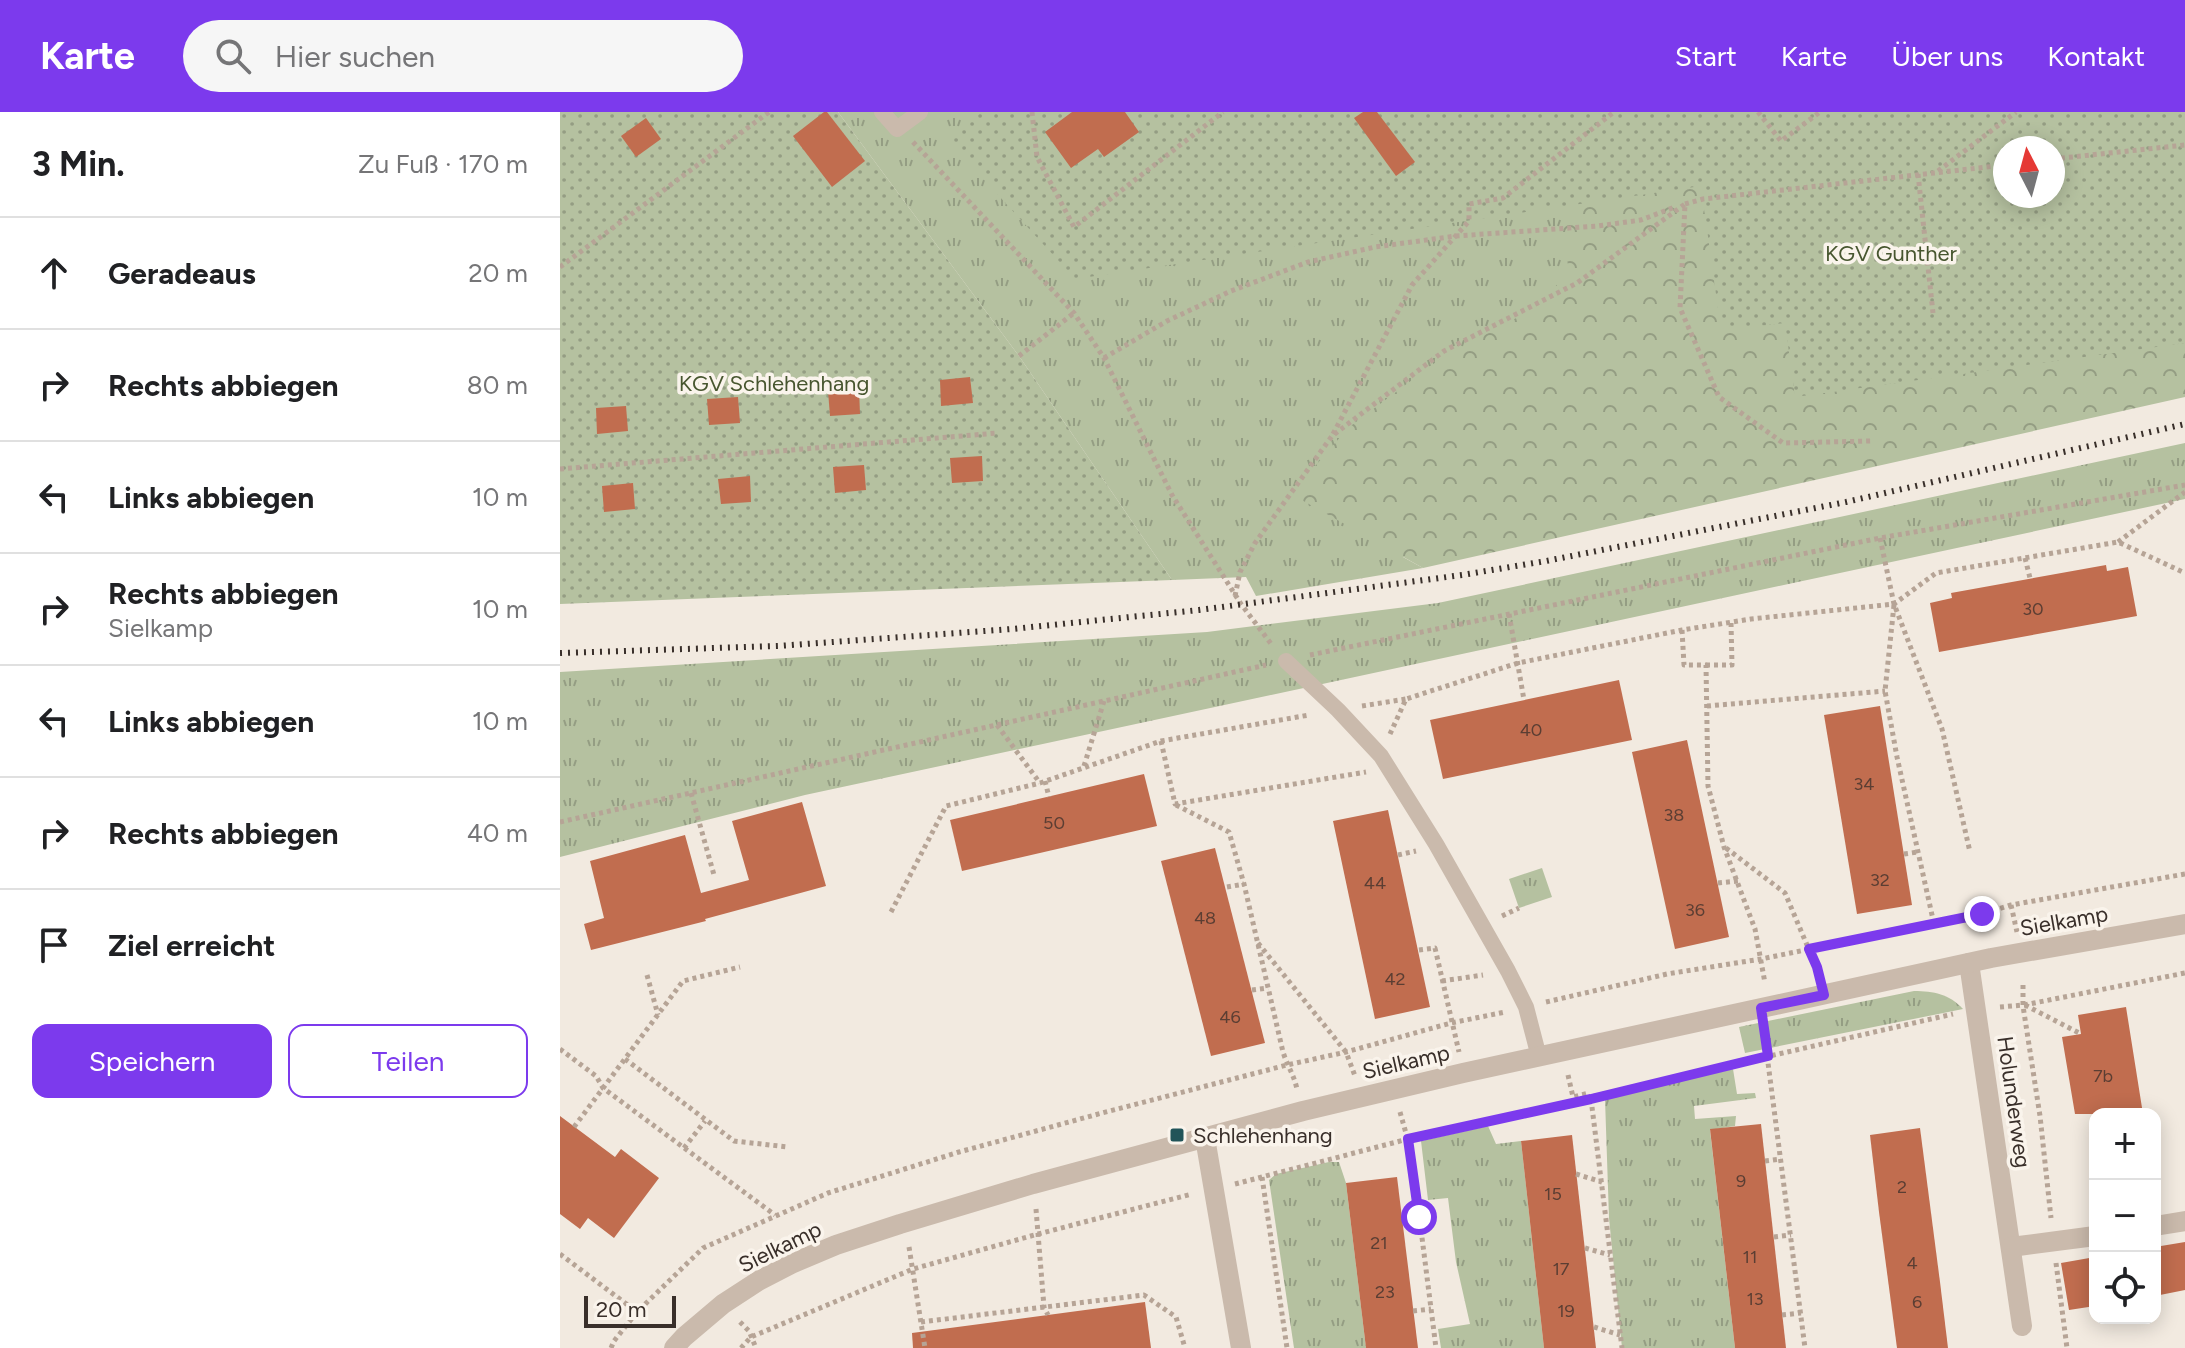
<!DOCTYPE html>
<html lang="de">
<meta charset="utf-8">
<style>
body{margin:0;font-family:Figtree,sans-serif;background:#f6f6f6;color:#202124}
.controls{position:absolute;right:24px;bottom:24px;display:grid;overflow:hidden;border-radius:16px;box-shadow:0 4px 20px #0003}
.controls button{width:72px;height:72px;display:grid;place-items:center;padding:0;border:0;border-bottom:2px solid #e0e0e0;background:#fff;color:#202124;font:40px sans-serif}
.compass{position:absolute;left:1433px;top:24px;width:72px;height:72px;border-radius:50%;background:#fff;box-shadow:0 4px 20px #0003;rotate:354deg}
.scale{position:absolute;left:24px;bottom:20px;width:92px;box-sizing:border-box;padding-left:8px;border:4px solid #392f2a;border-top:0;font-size:22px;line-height:28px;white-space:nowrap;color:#392f2a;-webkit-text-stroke:6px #faf4ec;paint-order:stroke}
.stop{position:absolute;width:24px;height:24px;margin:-18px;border:6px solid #7c3aed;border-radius:50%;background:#fff}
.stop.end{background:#7c3aed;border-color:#fff;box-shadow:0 2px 8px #0008}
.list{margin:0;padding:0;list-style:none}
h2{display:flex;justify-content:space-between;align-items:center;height:104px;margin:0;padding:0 32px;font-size:34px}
h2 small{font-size:26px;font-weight:400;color:#757577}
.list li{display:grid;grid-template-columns:52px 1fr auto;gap:24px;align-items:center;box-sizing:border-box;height:112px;padding:0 32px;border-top:2px solid #e0e0e0}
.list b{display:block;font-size:30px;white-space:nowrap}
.list p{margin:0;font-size:26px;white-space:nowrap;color:#757577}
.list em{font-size:26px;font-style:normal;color:#757577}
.actions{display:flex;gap:16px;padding:24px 32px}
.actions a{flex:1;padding:18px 0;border:2px solid #7c3aed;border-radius:16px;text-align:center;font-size:28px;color:#7c3aed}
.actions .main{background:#7c3aed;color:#fff}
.icon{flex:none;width:44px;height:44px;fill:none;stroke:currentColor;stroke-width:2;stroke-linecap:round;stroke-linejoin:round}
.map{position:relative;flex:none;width:1625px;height:1236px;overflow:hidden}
header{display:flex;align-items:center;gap:48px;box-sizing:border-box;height:112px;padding:0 40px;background:#7c3aed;color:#fff}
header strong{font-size:38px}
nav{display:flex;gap:44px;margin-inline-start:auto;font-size:28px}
.search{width:560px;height:72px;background:#f6f6f6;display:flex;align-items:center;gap:20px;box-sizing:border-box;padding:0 28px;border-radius:44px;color:#757577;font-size:30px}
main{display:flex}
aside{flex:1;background:#fff}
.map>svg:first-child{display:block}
.grass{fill:url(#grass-tufts);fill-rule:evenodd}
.forest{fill:url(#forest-crowns)}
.garden{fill:url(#garden-dots);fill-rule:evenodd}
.building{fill:#c16d4f}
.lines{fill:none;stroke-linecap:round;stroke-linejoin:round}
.path{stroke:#b6a496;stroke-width:5;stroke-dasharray:4 4;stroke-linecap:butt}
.service{stroke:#cabaac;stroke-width:16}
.minor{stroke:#cabaac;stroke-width:20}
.rail{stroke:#392f2a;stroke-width:6;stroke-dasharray:2 6;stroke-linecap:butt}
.route{stroke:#7c3aed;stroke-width:10}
.poi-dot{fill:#215459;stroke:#faf4ec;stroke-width:3}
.labels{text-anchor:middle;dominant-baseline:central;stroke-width:7;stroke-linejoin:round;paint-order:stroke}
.number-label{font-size:18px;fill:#5b3e33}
.park-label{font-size:22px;fill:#47562f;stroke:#faf4ec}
.street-label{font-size:22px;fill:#392f2a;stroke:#faf4ec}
.poi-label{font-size:22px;fill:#392f2a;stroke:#faf4ec;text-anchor:start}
</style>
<header>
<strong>Karte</strong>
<div class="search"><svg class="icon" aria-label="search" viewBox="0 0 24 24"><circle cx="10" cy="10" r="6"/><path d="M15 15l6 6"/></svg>Hier suchen</div>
<nav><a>Start</a><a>Karte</a><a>Über uns</a><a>Kontakt</a></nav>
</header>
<main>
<aside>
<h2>3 Min.<small>Zu Fuß · 170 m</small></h2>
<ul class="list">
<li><svg class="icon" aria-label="ahead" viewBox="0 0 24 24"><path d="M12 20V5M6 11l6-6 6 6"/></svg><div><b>Geradeaus</b></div><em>20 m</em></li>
<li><svg class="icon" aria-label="right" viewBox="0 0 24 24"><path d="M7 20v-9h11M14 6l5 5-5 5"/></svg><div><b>Rechts abbiegen</b></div><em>80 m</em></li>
<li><svg class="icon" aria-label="left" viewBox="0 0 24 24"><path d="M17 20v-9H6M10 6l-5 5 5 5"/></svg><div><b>Links abbiegen</b></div><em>10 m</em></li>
<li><svg class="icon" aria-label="right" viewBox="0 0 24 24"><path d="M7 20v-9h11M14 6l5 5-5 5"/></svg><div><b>Rechts abbiegen</b><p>Sielkamp</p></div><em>10 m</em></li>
<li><svg class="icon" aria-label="left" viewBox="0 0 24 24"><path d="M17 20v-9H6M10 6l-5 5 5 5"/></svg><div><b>Links abbiegen</b></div><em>10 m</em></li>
<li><svg class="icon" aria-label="right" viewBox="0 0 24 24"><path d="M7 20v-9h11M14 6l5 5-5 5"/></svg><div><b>Rechts abbiegen</b></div><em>40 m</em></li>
<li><svg class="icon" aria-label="arrive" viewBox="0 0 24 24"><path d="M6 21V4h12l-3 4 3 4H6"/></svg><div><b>Ziel erreicht</b></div></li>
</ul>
<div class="actions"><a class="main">Speichern</a><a>Teilen</a></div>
</aside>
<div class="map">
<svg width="1625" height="1236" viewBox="0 0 1625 1236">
<defs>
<pattern id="grass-tufts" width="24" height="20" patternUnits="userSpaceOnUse" patternTransform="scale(2)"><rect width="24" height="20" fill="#b5c1a0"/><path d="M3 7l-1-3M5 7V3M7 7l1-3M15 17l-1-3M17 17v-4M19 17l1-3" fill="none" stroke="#949d83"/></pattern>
<pattern id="forest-crowns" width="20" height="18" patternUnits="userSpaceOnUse" patternTransform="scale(2)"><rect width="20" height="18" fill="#b5c1a0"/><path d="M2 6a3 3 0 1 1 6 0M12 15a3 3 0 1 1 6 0" fill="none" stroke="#949d83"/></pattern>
<pattern id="garden-dots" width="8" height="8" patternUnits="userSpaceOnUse" patternTransform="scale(2)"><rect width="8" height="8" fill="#b5c1a0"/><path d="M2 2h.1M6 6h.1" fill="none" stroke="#949d83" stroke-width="1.8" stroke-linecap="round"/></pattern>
</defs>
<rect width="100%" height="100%" fill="#f2eae0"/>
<g class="grass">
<path d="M278 0H1625V270L843 445 863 456 696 484 686 465 612 468 459 244ZM1445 36H1493V84H1445Z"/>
<path d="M1625 331V387L245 683 0 745V560L647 520 878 491Z"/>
<path d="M982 756 992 785 959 796 949 767Z"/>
<path d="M1354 879C1374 879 1389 882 1403 897L1185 941 1179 915Z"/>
<path d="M1173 957 1177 982 1195 981 1196 986 1134 994 1135 1007 1176 1004 1175 1014 1150 1018 1175 1236H1062L1049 1106 1045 987Z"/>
<path d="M928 1014 936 1032 961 1029 984 1236H881L878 1217 910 1212 896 1150 888 1086 868 1088 861 1029Z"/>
<path d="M769 1050H779L786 1071 806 1236H734L709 1068 716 1062Z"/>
</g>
<path class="forest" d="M1141 73 1161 218 1225 211 1235 285 1625 231V285L863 456 731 382 788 316 880 247 975 196 1009 160 999 94Z"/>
<g class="garden">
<path d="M0 0H278L459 244 612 468 0 492Z"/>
<path d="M422 0H1625V231L1235 285 1225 211 1161 218 1141 74 515 167 386 26ZM1445 36H1493V84H1445Z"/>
</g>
<g class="building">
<path d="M264 0H267L305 49 272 75 233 24Z"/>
<path d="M512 0H565L579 20 544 45 538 37 511 56 485 20Z"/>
<path d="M803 0H817L855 50 836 64 794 6Z"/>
<path d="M86 6 101 27 76 45 61 24Z"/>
<path d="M410 265 413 291 381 294 380 268Z"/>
<path d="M299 277 300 302 270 304 268 279Z"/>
<path d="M178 285 180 311 149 313 147 287Z"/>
<path d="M66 294 68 319 37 322 36 296Z"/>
<path d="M422 344 423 369 392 371 390 346Z"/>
<path d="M304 353 306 378 275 381 273 355Z"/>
<path d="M190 364 191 390 161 392 158 367Z"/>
<path d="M73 371 75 397 44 400 42 374Z"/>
<path d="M1546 453 1547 459 1568 455 1577 504 1379 540 1370 491 1392 486 1391 481Z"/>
<path d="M1059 568 1072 628 883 667 870 608Z"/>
<path d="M1320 594 1352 793 1297 802 1264 603Z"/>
<path d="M1127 628 1169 825 1115 837 1072 640Z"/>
<path d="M584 662 597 714 402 759 390 708Z"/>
<path d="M242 690 266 774 145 807 146 809 31 838 24 812 44 806 30 749 125 723 141 781 189 768 172 709Z"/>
<path d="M828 698 870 895 815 907 773 709Z"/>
<path d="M655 736 705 931 651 944 601 749Z"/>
<path d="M1566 895 1583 1002H1515L1502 925 1521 922 1518 903Z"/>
<path d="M0 1004 55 1045 61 1037 99 1066 54 1126 28 1106 20 1117 0 1102Z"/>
<path d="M1201 1012 1226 1236H1175L1150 1017Z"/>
<path d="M1360 1016 1380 1170 1388 1236H1337L1319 1100 1310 1023Z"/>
<path d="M1012 1023 1036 1236H984L961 1029Z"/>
<path d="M837 1065 858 1236H806L786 1071Z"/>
<path d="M1625 1130V1178L1595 1184V1135Z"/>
<path d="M1535 1145V1194L1509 1198 1501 1151Z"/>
<path d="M585 1190 591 1236H353L352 1221Z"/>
</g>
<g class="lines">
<g class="path">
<path d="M472 0 477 45 514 115 663 0"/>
<path d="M1198 0 1221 29 1260 0"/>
<path d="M353 30 514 201 544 246 612 383 681 492 712 533"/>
<path d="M1493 47 1625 33"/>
<path d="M1378 59 1456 0"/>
<path d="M1358 62 1373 201"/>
<path d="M1125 92 1143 87 1445 53"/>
<path d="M0 155 209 0"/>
<path d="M459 244 514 201"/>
<path d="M544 246 607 209 671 179 748 150 815 135 896 124 1038 114 1081 108 1115 95"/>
<path d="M773 322 852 173 909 109V92L943 86 1054 0"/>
<path d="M0 357 438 321"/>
<path d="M1320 426 1334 492 1382 617 1410 740"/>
<path d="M1558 430 1625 380"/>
<path d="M1465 446 1470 466"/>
<path d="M675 484 680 460 695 431 772 324 884 239 1017 171 1125 92 1120 196 1159 285 1223 331 1311 329"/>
<path d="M1334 493 1325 579 1337 645 1374 812"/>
<path d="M949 502 964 588"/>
<path d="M1122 518 1124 553H1146L1148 674 1164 735 1195 817 1205 871"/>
<path d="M750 543 1320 426 1625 373"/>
<path d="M1146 553H1172L1171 511"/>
<path d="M802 594 846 587"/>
<path d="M1147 594 1325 579"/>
<path d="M437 613 480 671"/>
<path d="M830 622 846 587 958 551 1122 518 1191 507 1334 492 1376 461 1558 430 1625 461"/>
<path d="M601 629 615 692 806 660"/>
<path d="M524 654 544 589"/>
<path d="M485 669 489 685"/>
<path d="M131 681 154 763"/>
<path d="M616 693 669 720 684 772 723 940C727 953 734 963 737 977"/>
<path d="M0 710 706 553"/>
<path d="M1166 736 1225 781 1258 859"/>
<path d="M1344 742 1358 740"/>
<path d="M838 743 856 739"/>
<path d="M1158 771 1178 769"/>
<path d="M667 775 684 772"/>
<path d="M1451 793 1457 820"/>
<path d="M331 800 386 694 480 671 601 629 749 603"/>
<path d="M942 804 959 796"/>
<path d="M698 831 786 940 795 964"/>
<path d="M859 838 875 836 899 940"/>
<path d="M87 863 98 903"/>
<path d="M882 869 923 863"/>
<path d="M1463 873V894L1480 1004 1491 1106"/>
<path d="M692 878 708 876"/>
<path d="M986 890 1107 862 1201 847 1422 802 1451 793 1625 762"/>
<path d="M1465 893 1521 922"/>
<path d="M1440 895 1464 893 1625 861"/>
<path d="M1204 920 1245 1236"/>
<path d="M0 937 36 964 43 976 215 1103"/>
<path d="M65 947 174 1029 228 1035"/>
<path d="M1008 963 1013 985 1029 981"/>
<path d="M1031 987 1062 1236"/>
<path d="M840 1000 851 1039 876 1236"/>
<path d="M14 1015 123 869 180 855"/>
<path d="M124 1036 145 1009"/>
<path d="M1205 1049 1221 1047"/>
<path d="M1016 1062 1042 1070"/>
<path d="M702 1065 727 1236"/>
<path d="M675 1072 848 1027 1393 902"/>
<path d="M476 1097 484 1195 488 1203"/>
<path d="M843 1107 859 1105"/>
<path d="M1214 1125 1231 1123"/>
<path d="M349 1135 365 1236"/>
<path d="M1025 1136 1050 1143"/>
<path d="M0 1142 77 1200"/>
<path d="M1496 1151 1507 1236"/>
<path d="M853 1199 871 1197"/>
<path d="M1222 1203 1241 1201"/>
<path d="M180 1210 189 1219 196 1236"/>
<path d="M361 1210 584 1183 616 1205 625 1236"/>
<path d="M1034 1215 1060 1223"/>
<path d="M51 1236 54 1229 77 1200 143 1136 268 1081 399 1040 542 1001 727 953 786 940 891 911 945 900"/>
<path d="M181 1236 191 1225 353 1157 478 1122 632 1082"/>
</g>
<g class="service">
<path d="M322 0 337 17 360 0"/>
<path d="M726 549 778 598 821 644 876 732 948 859 966 895 979 945"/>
</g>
<g class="minor">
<path d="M1409 851 1462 1214"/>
<path d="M645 1026 681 1236"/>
<path d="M1595 1114 1625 1109"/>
<path d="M1451 1135 1535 1124"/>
<path d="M114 1236 124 1225 163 1192 200 1168 231 1152 276 1133 340 1112 473 1072 743 999 903 961 1431 846 1625 812"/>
</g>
<path class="rail" d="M0 541 218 534 452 517 639 498 902 463 986 449 1286 390 1625 312"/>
</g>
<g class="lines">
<path class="route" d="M859 1105 848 1027 1031 987 1208 944 1201 896 1264 883 1257 855 1249 837 1422 802"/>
</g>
<rect class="poi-dot" x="609" y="1015" width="16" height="16" rx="4"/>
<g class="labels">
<g class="number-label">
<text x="1473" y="497">30</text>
<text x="971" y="618">40</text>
<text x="1304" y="672">34</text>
<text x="1114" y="703">38</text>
<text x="494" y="711">50</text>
<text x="1320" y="768">32</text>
<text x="815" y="771">44</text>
<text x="1135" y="798">36</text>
<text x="645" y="806">48</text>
<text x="835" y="867">42</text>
<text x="670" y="905">46</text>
<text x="1543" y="964">7b</text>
<text x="1181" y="1069">9</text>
<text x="1342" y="1075">2</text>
<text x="993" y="1082">15</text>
<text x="819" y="1131">21</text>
<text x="1190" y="1145">11</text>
<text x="1352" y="1151">4</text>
<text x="1001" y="1157">17</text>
<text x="825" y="1180">23</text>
<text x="1195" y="1187">13</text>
<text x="1357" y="1190">6</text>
<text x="1006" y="1199">19</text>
</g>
<g class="park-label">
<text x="1331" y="141">KGV Gunther</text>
<text x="214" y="271">KGV Schlehenhang</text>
</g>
<g class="street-label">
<text transform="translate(1504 809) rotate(-10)">Sielkamp</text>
<text transform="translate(846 950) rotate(-13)">Sielkamp</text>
<text transform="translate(1454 990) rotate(82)">Holunderweg</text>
<text transform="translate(220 1135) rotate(-26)">Sielkamp</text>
</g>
<g class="poi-label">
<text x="633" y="1023">Schlehenhang</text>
</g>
</g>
</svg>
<div class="controls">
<button>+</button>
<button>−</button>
<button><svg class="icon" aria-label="locate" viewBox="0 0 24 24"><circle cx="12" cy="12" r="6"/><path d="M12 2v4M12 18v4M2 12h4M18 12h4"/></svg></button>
</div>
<svg class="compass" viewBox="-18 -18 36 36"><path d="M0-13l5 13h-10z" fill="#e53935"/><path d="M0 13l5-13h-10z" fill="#757577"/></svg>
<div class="scale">20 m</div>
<div class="stop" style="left:859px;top:1105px"></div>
<div class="stop end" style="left:1422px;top:802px"></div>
</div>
</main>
